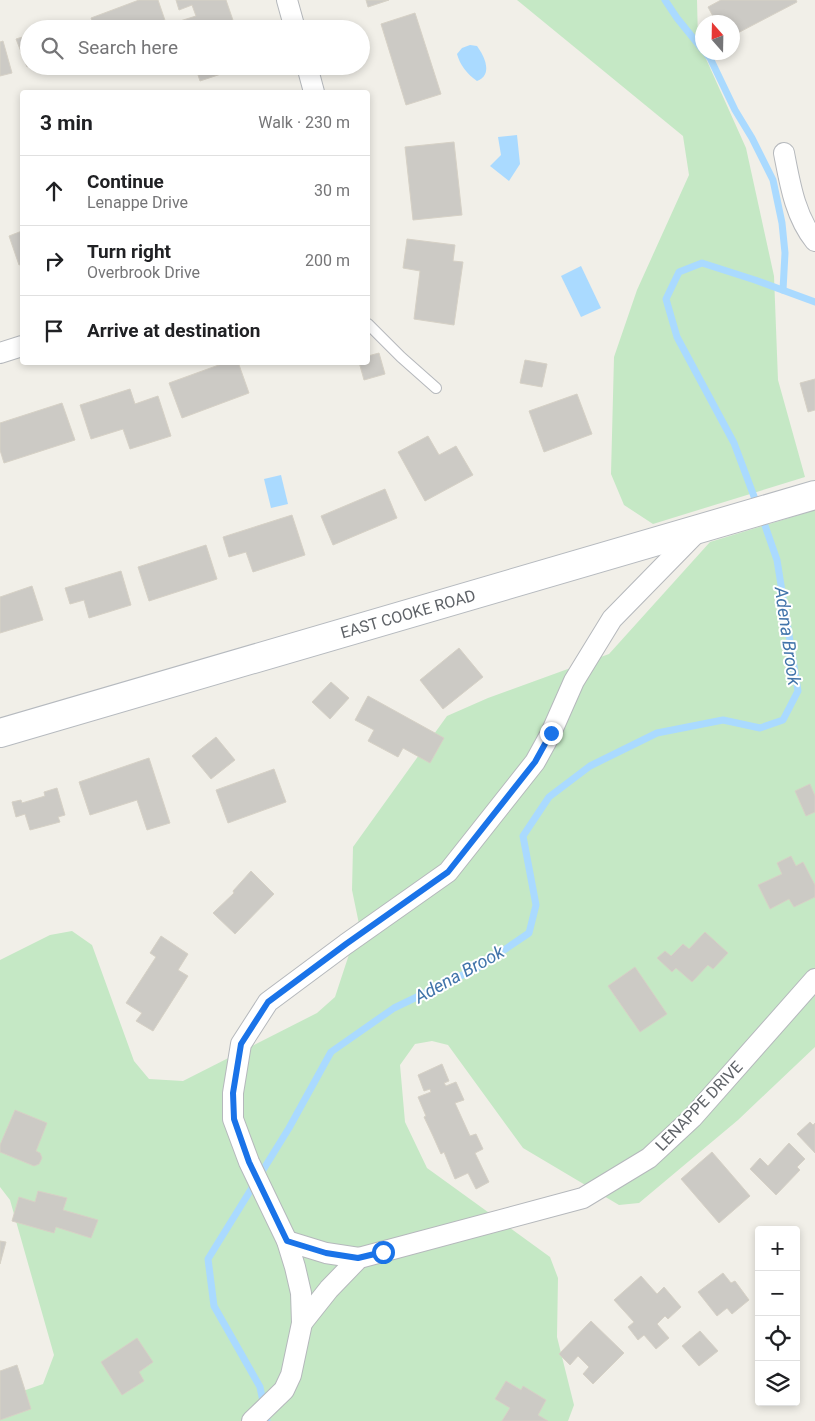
<!DOCTYPE html>
<meta charset="utf-8">
<style>
body{margin:0;font-family:Roboto,sans-serif;background:#f2f2f2;color:#202124}
.controls{position:absolute;right:15px;bottom:15px;display:grid;overflow:hidden;border-radius:5px;box-shadow:0 2px 8px #0003}
.controls button{width:45px;height:45px;display:grid;place-items:center;padding:0;border:0;border-bottom:1px solid #e0e0e0;background:#fff;color:#202124;font:25px sans-serif}
.compass{position:absolute;left:695px;top:15px;width:45px;height:45px;border-radius:50%;background:#fff;box-shadow:0 2px 8px #0003;rotate:340deg}
.stop{position:absolute;width:15px;height:15px;margin:-11px;border:4px solid #1a73e8;border-radius:50%;background:#fff}
.stop.end{background:#1a73e8;border-color:#fff;box-shadow:0 1px 5px #0008}
.list{margin:0;padding:0;list-style:none}
h2{display:flex;justify-content:space-between;align-items:center;height:65px;margin:0;padding:0 20px;font-size:21px}
h2 small{font-size:16px;font-weight:400;color:#757577}
.list li{display:grid;grid-template-columns:32px 1fr auto;gap:15px;align-items:center;box-sizing:border-box;height:70px;padding:0 20px;border-top:1px solid #e0e0e0}
.list b{display:block;font-size:19px;white-space:nowrap}
.list p{margin:0;font-size:16px;white-space:nowrap;color:#757577}
.list em{font-size:16px;font-style:normal;color:#757577}
.icon{flex:none;width:28px;height:28px;fill:none;stroke:currentColor;stroke-width:2;stroke-linecap:round;stroke-linejoin:round}
.map{position:relative;flex:none;width:815px;height:1421px;overflow:hidden}
.search{position:absolute;background:#fff;box-shadow:0 2px 8px #0003;left:20px;top:20px;width:350px;height:55px;display:flex;align-items:center;gap:12px;box-sizing:border-box;padding:0 18px;border-radius:28px;color:#757577;font-size:19px}
.panel{position:absolute;background:#fff;box-shadow:0 2px 8px #0003;left:20px;top:90px;width:350px;height:275px;border-radius:5px}
.map>svg:first-child{display:block}
.green{fill:#c5e8c5}
.water{fill:#aadaff}
.lines{fill:none;stroke-linecap:round;stroke-linejoin:round}
.stream{stroke:#aadaff;stroke-width:7}
.building{fill:#cccac5;stroke:#d6d1c6}
.service-casing{stroke:#b5b8bc;stroke-width:12}
.minor-casing{stroke:#b5b8bc;stroke-width:22}
.secondary-casing{stroke:#b6babf;stroke-width:30}
.service{stroke:#fff;stroke-width:10}
.minor{stroke:#fff;stroke-width:20}
.secondary{stroke:#fff;stroke-width:28}
.route{stroke:#1a73e8;stroke-width:6}
.labels{text-anchor:middle;dominant-baseline:central;stroke-width:4;stroke-linejoin:round;paint-order:stroke}
.street-label{font-size:16px;fill:#5f6368;stroke:#fff}
.water-label{font-size:18px;font-style:italic;fill:#4174aa;stroke:#fff}
</style>
<div class="map">
<svg width="815" height="1421" viewBox="0 0 815 1421">
<rect width="100%" height="100%" fill="#f1efe8"/>
<g class="green">
<path d="M517 0H697L698 41 746 148 774 276 778 380 805 477 653 524 624 505 611 474 614 357 637 290 689 175 683 136Z"/>
<path d="M815 510V1047L738 1120 639 1203 619 1205 523 1148 448 1045 432 1041 415 1044 400 1065 405 1122 427 1168 550 1257 558 1278 557 1337 574 1405 568 1421H0V1399L43 1384 54 1355 10 1200 0 1187V960L50 935 72 931 92 945 134 1061 149 1079 183 1081 317 1013 335 997 359 924 352 890 353 847 447 716 488 698 609 654 710 542Z"/>
</g>
<g class="water">
<path d="M470 45 477 46C485 57 493 75 477 81 467 74 460 65 457 54L462 48Z"/>
<path d="M517 135 520 164 509 181 490 166 501 155 498 137Z"/>
<path d="M581 266 601 308 581 317 561 276Z"/>
<path d="M281 475 288 504 271 508 264 479Z"/>
</g>
<g class="lines">
<g class="stream">
<path d="M665 0 677 18 702 49"/>
<path d="M705 52 710 58 735 110 752 138 773 180 782 223 785 253 783 290"/>
<path d="M758 507 734 443 677 337 666 299 679 272 702 263 755 280 815 302"/>
<path d="M267 1421 260 1387 214 1306 208 1259 289 1128 331 1052 394 1008 479 967 529 933 536 905 523 836 549 797 590 766 657 733 723 720 760 728 783 720 798 691 777 560 762 517"/>
</g>
</g>
<g class="building">
<path d="M139 0H158L168 29H95L91 18Z"/>
<path d="M176 0H226L236 29H182L180 21 196 16 192 5 179 10Z"/>
<path d="M366 0H389L368 7Z"/>
<path d="M721 0H796L797 2 732 36V22H716L708 7Z"/>
<path d="M415 13 441 94 406 105 381 24Z"/>
<path d="M29 35V66L27 67 16 39Z"/>
<path d="M3 41 12 73 0 76V42Z"/>
<path d="M44 66H67L46 74Z"/>
<path d="M195 66H225L227 72 200 81Z"/>
<path d="M454 142 462 215 413 220 405 147Z"/>
<path d="M22 231V264L19 265 9 236Z"/>
<path d="M407 239 455 245 453 261 463 262 454 325 414 319 420 271 403 268Z"/>
<path d="M379 353 385 374 364 380 359 362H368V356Z"/>
<path d="M525 360 547 364 542 387 520 383Z"/>
<path d="M227 362H238L249 393 182 418 169 383Z"/>
<path d="M815 379V410L808 412 800 383Z"/>
<path d="M130 389 135 404 158 396 171 436 130 449 123 429 91 439 80 405Z"/>
<path d="M577 394 592 434 544 452 529 411Z"/>
<path d="M62 403 75 440 4 463 0 450V423Z"/>
<path d="M428 436 439 455 456 446 473 475 425 501 398 452Z"/>
<path d="M385 489 397 518 333 545 321 516Z"/>
<path d="M292 515 305 555 253 572 246 552 229 557 223 537Z"/>
<path d="M206 545 217 579 149 601 138 567Z"/>
<path d="M121 571 131 605 89 618 84 600 70 604 65 588Z"/>
<path d="M32 586 43 620 0 633V597Z"/>
<path d="M459 648 483 677 443 709 420 680Z"/>
<path d="M331 682 349 698 330 719 312 702Z"/>
<path d="M368 696 444 738 430 763 403 748 398 757 368 741 374 730 355 720Z"/>
<path d="M216 737 235 760 211 779 192 756Z"/>
<path d="M149 758 170 823 147 830 137 800 90 815 79 782Z"/>
<path d="M274 769 286 802 228 823 216 790Z"/>
<path d="M810 784 815 796V812L806 816 795 791Z"/>
<path d="M57 788 65 815 58 817 60 822 30 830 25 814 16 817 12 802 21 800 22 803 45 796 44 792Z"/>
<path d="M791 856 796 866 803 862 815 885V897L794 907 789 899 770 909 758 885 782 874 777 863Z"/>
<path d="M251 871 274 894 235 934 213 913 234 893 233 891Z"/>
<path d="M705 932 728 953 713 969 708 965 692 982 676 968 672 972 657 958 665 951 671 956 683 944 689 949Z"/>
<path d="M161 936 188 954 178 970 188 976 153 1031 136 1021 142 1013 126 1003 156 957 150 953Z"/>
<path d="M635 967 667 1014 640 1032 608 986Z"/>
<path d="M442 1064 449 1081 444 1083 446 1086 456 1082 464 1100 455 1103 470 1136 476 1134 483 1149 475 1153 489 1182 476 1189 468 1173 455 1179 444 1152 441 1154 433 1136 424 1117 426 1116 418 1097 431 1092 430 1089 424 1091 418 1075Z"/>
<path d="M15 1110 47 1123 36 1151 40 1153 42 1158 39 1164 34 1166 0 1152V1145Z"/>
<path d="M810 1122 813 1125 815 1123V1153L797 1134Z"/>
<path d="M789 1143 805 1159 797 1167 800 1170 776 1195 750 1169 760 1158 768 1166Z"/>
<path d="M712 1152 750 1196 719 1223 681 1179Z"/>
<path d="M38 1191 67 1198 63 1210 98 1220 91 1238 56 1227 54 1233 12 1221 19 1197 35 1202Z"/>
<path d="M0 1241 6 1242 0 1264Z"/>
<path d="M723 1273 731 1283 735 1281 749 1300 732 1314 727 1308 717 1316 698 1292Z"/>
<path d="M641 1276 657 1294 664 1287 681 1307 668 1319 665 1316 657 1324 669 1338 656 1349 644 1335 638 1340 628 1327 634 1322 614 1300Z"/>
<path d="M591 1321 624 1353 593 1384 583 1374 589 1367 578 1356 570 1365 559 1354Z"/>
<path d="M700 1331 718 1351 699 1366 682 1346Z"/>
<path d="M137 1338 153 1362 139 1372 144 1381 122 1395 101 1362Z"/>
<path d="M17 1365 31 1409 0 1420V1371Z"/>
<path d="M506 1381 521 1390 523 1386 546 1400 538 1415 548 1421H502L510 1408 495 1399Z"/>
</g>
<g class="lines">
<defs>
<path id="service" d="M368 324 401 357 436 388"/>
<g id="minor">
<path d="M287 0 295 29"/>
<path d="M307 66 314 92"/>
<path d="M784 153C790 184 795 216 815 241"/>
<path d="M0 353 22 346"/>
<path d="M287 1241 326 1253 359 1258"/>
<path d="M302 1323 329 1289 359 1258 583 1198 649 1158 692 1118 815 979"/>
<path d="M252 1421 284 1390 291 1375 302 1323 301 1293 295 1267 287 1241 249 1162 233 1119V1093L241 1044 268 1002 346 944 448 872 535 762 551 733 574 681 612 619 700 529"/>
</g>
<path id="secondary" d="M0 733 815 495"/>
</defs>
<use href="#service" class="service-casing"/>
<use href="#minor" class="minor-casing"/>
<use href="#secondary" class="secondary-casing"/>
<use href="#service" class="service"/>
<use href="#minor" class="minor"/>
<use href="#secondary" class="secondary"/>
</g>
<g class="lines">
<path class="route" d="M383 1252 358 1258 326 1253 287 1241 249 1162 234 1119 233 1093 241 1044 268 1002 346 944 448 872 535 762 551 733"/>
</g>
<g class="labels">
<g class="street-label">
<text transform="translate(408 614) rotate(-16)">EAST COOKE ROAD</text>
<text transform="translate(699 1106) rotate(-46)">LENAPPE DRIVE</text>
</g>
<g class="water-label">
<text transform="translate(788 636) rotate(82)">Adena Brook</text>
<text transform="translate(459 974) rotate(-29)">Adena Brook</text>
</g>
</g>
</svg>
<div class="controls">
<button>+</button>
<button>−</button>
<button><svg class="icon" aria-label="locate" viewBox="0 0 24 24"><circle cx="12" cy="12" r="6"/><path d="M12 2v4M12 18v4M2 12h4M18 12h4"/></svg></button>
<button><svg class="icon" aria-label="layers" viewBox="0 0 24 24"><path d="M12 4l9 5-9 5-9-5zM3 14l9 5 9-5"/></svg></button>
</div>
<svg class="compass" viewBox="-18 -18 36 36"><path d="M0-13l5 13h-10z" fill="#e53935"/><path d="M0 13l5-13h-10z" fill="#757577"/></svg>
<div class="stop" style="left:383px;top:1252px"></div>
<div class="stop end" style="left:551px;top:733px"></div>
<div class="search"><svg class="icon" aria-label="search" viewBox="0 0 24 24"><circle cx="10" cy="10" r="6"/><path d="M15 15l6 6"/></svg>Search here</div>
<section class="panel">
<h2>3 min<small>Walk · 230 m</small></h2>
<ul class="list">
<li><svg class="icon" aria-label="ahead" viewBox="0 0 24 24"><path d="M12 20V5M6 11l6-6 6 6"/></svg><div><b>Continue</b><p>Lenappe Drive</p></div><em>30 m</em></li>
<li><svg class="icon" aria-label="right" viewBox="0 0 24 24"><path d="M7 20v-9h11M14 6l5 5-5 5"/></svg><div><b>Turn right</b><p>Overbrook Drive</p></div><em>200 m</em></li>
<li><svg class="icon" aria-label="arrive" viewBox="0 0 24 24"><path d="M6 21V4h12l-3 4 3 4H6"/></svg><div><b>Arrive at destination</b></div></li>
</ul>
</section>
</div>
